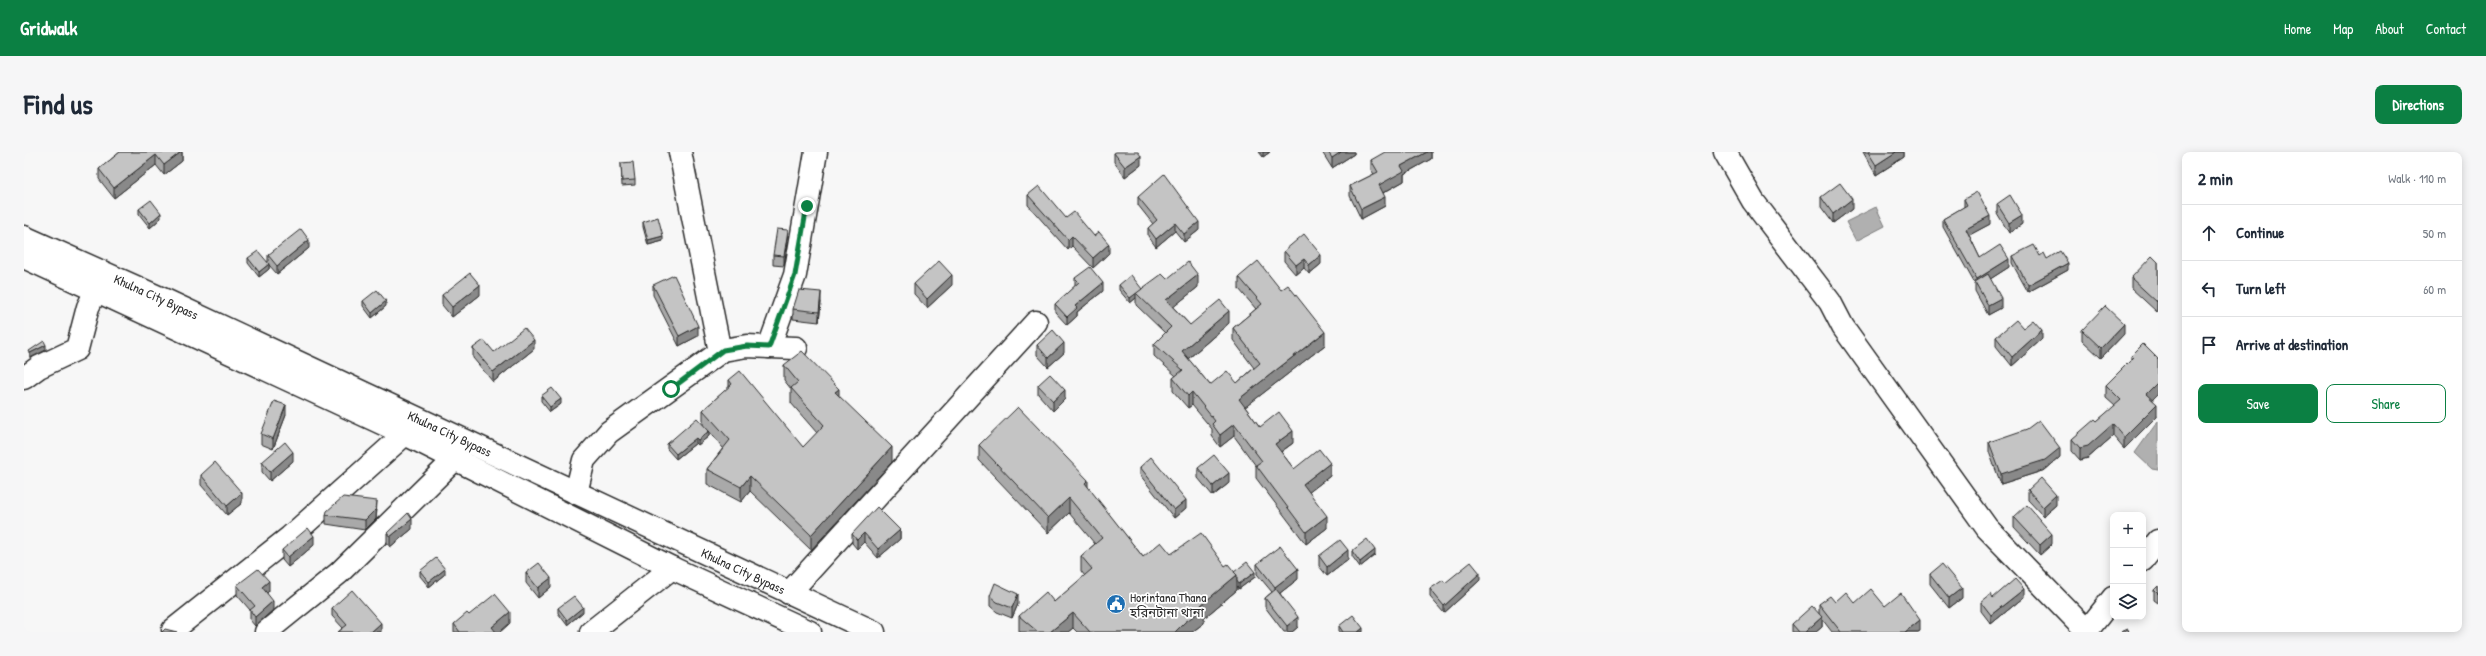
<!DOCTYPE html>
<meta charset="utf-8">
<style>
body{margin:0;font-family:"Patrick Hand","Noto Sans Bengali",sans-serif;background:#f6f6f7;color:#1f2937}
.controls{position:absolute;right:12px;bottom:12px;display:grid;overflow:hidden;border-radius:8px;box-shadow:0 2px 10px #0003}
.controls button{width:36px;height:36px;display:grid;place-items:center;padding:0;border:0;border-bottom:1px solid #e0e1e3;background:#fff;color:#1f2937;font:20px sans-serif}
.stop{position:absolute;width:12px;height:12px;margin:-9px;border:3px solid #0b8043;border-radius:50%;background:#fff}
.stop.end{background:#0b8043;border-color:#fff;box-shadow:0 1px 4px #0008}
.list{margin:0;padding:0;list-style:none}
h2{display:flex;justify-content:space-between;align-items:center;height:52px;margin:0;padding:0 16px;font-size:17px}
h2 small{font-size:13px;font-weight:400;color:#747a83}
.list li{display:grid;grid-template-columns:26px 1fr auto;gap:12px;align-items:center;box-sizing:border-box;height:56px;padding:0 16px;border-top:1px solid #e0e1e3}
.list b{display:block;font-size:15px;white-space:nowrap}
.list em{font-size:13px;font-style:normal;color:#747a83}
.actions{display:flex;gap:8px;padding:12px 16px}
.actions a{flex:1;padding:9px 0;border:1px solid #0b8043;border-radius:8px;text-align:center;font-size:14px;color:#0b8043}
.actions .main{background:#0b8043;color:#fff}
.icon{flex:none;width:22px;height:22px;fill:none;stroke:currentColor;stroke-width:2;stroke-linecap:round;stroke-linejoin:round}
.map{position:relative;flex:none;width:2134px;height:480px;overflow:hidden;border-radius:8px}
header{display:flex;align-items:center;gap:24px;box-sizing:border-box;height:56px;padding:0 20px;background:#0b8043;color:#fff}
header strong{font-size:19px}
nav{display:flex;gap:22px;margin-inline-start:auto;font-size:14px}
.intro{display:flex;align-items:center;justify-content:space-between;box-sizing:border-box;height:96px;padding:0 24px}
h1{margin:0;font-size:28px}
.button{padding:10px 18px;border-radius:8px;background:#0b8043;color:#fff;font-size:14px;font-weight:700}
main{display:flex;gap:24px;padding:0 24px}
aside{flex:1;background:#fff;border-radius:8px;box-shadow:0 2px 10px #0003}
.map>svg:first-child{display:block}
.water{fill:#b0b0b0;stroke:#7b7b7b}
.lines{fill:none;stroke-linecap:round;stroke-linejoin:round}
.minor-casing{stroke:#2b2b2b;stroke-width:25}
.highway-casing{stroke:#2b2b2b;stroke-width:25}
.minor{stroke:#fff;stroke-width:22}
.highway{stroke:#fff;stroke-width:22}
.wall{fill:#a9a9a9;stroke:#2b2b2b}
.shaded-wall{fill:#898989;stroke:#2b2b2b}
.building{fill:#c4c4c4;stroke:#2b2b2b}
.route{stroke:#0b8043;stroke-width:5}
.labels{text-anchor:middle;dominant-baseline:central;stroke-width:3.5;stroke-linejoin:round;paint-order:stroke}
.street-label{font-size:13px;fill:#2b2b2b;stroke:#fff}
.poi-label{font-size:13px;fill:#2b2b2b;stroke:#fff;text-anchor:start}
</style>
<header>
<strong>Gridwalk</strong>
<nav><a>Home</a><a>Map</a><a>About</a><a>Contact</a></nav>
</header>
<div class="intro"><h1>Find us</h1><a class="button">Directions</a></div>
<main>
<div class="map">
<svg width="2134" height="480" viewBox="0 0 2134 480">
<rect width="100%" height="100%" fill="#f7f7f7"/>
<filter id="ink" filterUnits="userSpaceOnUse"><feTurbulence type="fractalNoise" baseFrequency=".025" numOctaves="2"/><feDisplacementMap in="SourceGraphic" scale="8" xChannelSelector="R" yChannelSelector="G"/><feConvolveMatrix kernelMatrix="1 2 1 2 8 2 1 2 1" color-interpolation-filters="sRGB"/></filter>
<g filter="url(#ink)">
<g class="water">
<path d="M1852 55 1861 74 1832 89 1822 70Z"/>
<path d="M2134 269V318L2128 317 2111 301Z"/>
</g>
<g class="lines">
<defs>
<g id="minor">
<path d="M656 0 696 200"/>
<path d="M1701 0 1729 49 1806 150 1819 175 1963 376 2063 479"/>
<path d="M745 195 771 123 792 0"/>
<path d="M0 226 15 215 53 197 64 155 72 139"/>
<path d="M552 341 560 308 585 280 699 198 723 194 772 196"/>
<path d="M765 441 1012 170"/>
<path d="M149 478 266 385 381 282"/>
<path d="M242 480 315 421 431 307"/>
<path d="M567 480 648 416"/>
</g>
<g id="highway">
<path id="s1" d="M0 85 143 149 850 480"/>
<path d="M0 105 381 282 648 416 786 480"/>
<path d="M2119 408 2134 389"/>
<path d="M2062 480 2089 446"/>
</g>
</defs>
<use href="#minor" class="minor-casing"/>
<use href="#highway" class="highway-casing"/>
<use href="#minor" class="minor"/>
<use href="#highway" class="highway"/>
</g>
<g class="wall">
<path d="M96 0H158V9L140 23 132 13 90 46 75 27V17Z"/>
<path d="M1235 0H1246L1239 5Z"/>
<path d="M1298 0H1330V2L1308 16Z"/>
<path d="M1407 0V7L1380 22V29L1359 41 1361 54 1337 67 1326 44V34L1350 22 1347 18V8Z"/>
<path d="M1839 0H1880V5L1852 23Z"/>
<path d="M1090 1 1117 13 1101 25 1090 10Z"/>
<path d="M597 11 611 28V33L598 34Z"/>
<path d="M1004 43 1042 66 1085 101 1069 116 1048 94 1044 98 1004 53Z"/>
<path d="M1114 45 1175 78 1160 90 1151 79 1132 95 1124 84V76L1129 72 1114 53Z"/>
<path d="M1797 45 1828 57 1809 71 1797 55Z"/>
<path d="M1940 47 1966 72 1945 83 1956 106 1985 115 1966 127 1977 156 1964 163 1951 139V132L1919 75V67L1940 55Z"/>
<path d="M1973 52 1998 72 1985 81 1973 61Z"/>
<path d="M115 57 137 66 126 76 115 62Z"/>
<path d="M619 70 639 89 624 93 619 75Z"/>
<path d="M764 88 760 114 749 113V103Z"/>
<path d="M285 96 253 122 245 113V117L235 125 224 111V106L244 110V103Z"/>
<path d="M1260 99 1297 112 1285 122 1280 116 1272 123 1260 109Z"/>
<path d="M1988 104H2016L2044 118 2004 140 1988 111Z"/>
<path d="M2134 110V158L2133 160 2107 136V126Z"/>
<path d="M1215 125 1301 193 1221 255 1236 275 1269 291 1257 300 1270 317 1306 324 1285 340 1303 376 1282 392 1232 326V314L1210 284 1196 295 1188 284V277L1168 253 1164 256 1149 239V226L1152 224 1130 204V192L1141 181 1112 153V146L1106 151 1095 138V133L1118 137 1143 127 1174 135 1149 155 1166 173 1205 171 1164 207 1186 233 1213 231 1230 216 1209 188V176L1232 157 1215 137Z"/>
<path d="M1051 126 1079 139 1053 160V164L1043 173 1031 160V152L1051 134Z"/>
<path d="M890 132 928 133 903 156 890 142Z"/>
<path d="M629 133 674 184 655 194 629 143Z"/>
<path d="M418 143H456L428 165 418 153Z"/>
<path d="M339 149 362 154 348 166 339 154Z"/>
<path d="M797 150 795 170 769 167V157Z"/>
<path d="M2058 178 2100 182 2077 206 2058 188Z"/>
<path d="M1972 185 2018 187 1988 214 1972 194Z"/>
<path d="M2119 192 2129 248 2133 264 2100 297 2089 284 2064 306 2056 308 2048 299V287L2073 269 2091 254 2082 246V233L2107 208V204Z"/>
<path d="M1013 193 1040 201 1024 215 1013 203Z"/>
<path d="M449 196 470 200 510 197 469 230 449 206Z"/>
<path d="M760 213 815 244 868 310 787 398 726 339 717 350 683 332V317L699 296 685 279V284L674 293 672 291 652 307 643 297V292L679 273V258L705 235V228L779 295 793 281 767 251V237L760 228Z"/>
<path d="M1014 233 1041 247 1029 259 1014 242Z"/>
<path d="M517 244 537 252 526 260 517 249Z"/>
<path d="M262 263 249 297 237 292V282Z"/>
<path d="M1965 290 2036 305 2021 318 1977 332 1965 300Z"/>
<path d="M955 293 1064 336 1119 405 1147 402 1201 414 1210 420 1231 425 1215 437 1213 434V438L1180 466V471L1168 480H1053L1049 476 1044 480H997L995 479V464L1030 450 1061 424 1057 419V404L1071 392 1045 361 1024 381 955 308Z"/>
<path d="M269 309 246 329 238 320V310Z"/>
<path d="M1116 315 1162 356 1150 366 1116 323Z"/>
<path d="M1174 316 1205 331 1189 344 1174 326Z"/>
<path d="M177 323 218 351 203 363 177 333Z"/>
<path d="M2004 338 2032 353 2019 364 2004 348Z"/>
<path d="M353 358 352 367 341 378 302 372V363Z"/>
<path d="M1990 365 2028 392 2016 403 1990 375Z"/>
<path d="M388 377 366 395 363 391V381Z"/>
<path d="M876 378V387L854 406 840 390 833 397 828 391V382Z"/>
<path d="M290 393 264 415 258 408V398Z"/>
<path d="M1328 399 1351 403 1336 415 1328 404Z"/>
<path d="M1295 404 1324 408 1303 424 1295 414Z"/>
<path d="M1233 412 1274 427 1256 441 1274 475 1268 480H1260L1241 455V446L1248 440 1233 422Z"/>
<path d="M396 419 421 422 405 435 396 424Z"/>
<path d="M502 421 527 435 514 446 502 431Z"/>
<path d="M1906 422 1938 446 1925 456 1906 432Z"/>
<path d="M1456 428 1420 461 1406 445V437L1421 431Z"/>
<path d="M213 433 245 439 243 441 249 458 231 474 226 468V458L213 443Z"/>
<path d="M2134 434V451L2130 448V438Z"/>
<path d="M966 444 994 452 988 466 973 460 966 454Z"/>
<path d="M2000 445 1967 472 1957 459V450L1969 446Z"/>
<path d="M1811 450 1831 451 1861 454 1896 479 1894 480H1808L1798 467V475L1792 480H1768V472L1795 462V452Z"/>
<path d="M308 456 357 480H314L319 476 308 464Z"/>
<path d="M534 456 559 460 543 473 534 461Z"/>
<path d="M445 463 486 471 476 480H430V472Z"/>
<path d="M1315 474 1339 480H1315Z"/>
</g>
<g class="shaded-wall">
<path d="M157 0H158V9L140 23V13Z"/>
<path d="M1239 0H1246L1239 5Z"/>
<path d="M1317 0H1330V2L1308 16V6Z"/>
<path d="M1403 0H1407V7L1380 22V29L1355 43V33L1377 14Z"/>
<path d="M1872 0H1880V5L1852 23V13Z"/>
<path d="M132 3V13L90 46V36Z"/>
<path d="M1117 4V13L1101 25V15Z"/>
<path d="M1361 45V54L1337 67V57Z"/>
<path d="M1828 47V57L1809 71V62Z"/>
<path d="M137 61V66L126 76V71Z"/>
<path d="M1998 63V72L1985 81V71Z"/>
<path d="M1966 64V72L1942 85V77Z"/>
<path d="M1175 70V78L1160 90V82Z"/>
<path d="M1151 71V79L1132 95V87Z"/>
<path d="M764 78V88L760 114V104Z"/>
<path d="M639 84V89L624 93V88Z"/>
<path d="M1048 84V94L1044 98V88Z"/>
<path d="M285 88V96L253 122V114Z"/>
<path d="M1085 92V101L1069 116V106Z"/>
<path d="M1297 103V112L1285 122V113Z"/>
<path d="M1280 107V116L1272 123V113Z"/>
<path d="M1985 107V115L1954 135 1953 133V127Z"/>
<path d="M2044 111V118L2004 140V133Z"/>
<path d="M245 112V117L235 125V120Z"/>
<path d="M928 123V133L903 156V147Z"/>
<path d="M1174 123V135L1142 161V148Z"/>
<path d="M1079 131V139L1053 160V164L1043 173V165L1051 154Z"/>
<path d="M456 133V143L428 165V155Z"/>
<path d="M797 140V150L795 170V160Z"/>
<path d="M1112 141V146L1106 151V146Z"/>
<path d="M1977 146V156L1964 163V153Z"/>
<path d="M362 149V154L348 166V161Z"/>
<path d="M2134 149V158L2133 160V150Z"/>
<path d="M1205 159V171L1158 212V199Z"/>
<path d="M2100 172V182L2077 206V196Z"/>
<path d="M674 174V184L655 194V184Z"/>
<path d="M2018 178V187L1988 214V205Z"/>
<path d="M1301 180V193L1215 260V247Z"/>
<path d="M510 188V197L469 230V220Z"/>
<path d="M1040 191V201L1024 215V206Z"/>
<path d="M22 193V198L6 206V201Z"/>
<path d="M2134 230V242L2122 254V242Z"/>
<path d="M815 237V252L811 240Z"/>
<path d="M1041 238V247L1029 259V249Z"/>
<path d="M1168 240V253L1164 256V244Z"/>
<path d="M537 247V252L526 260V255Z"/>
<path d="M2133 252V264L2100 297V285Z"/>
<path d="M262 253V263L249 297V287Z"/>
<path d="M1210 272V284L1196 295V283Z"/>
<path d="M2089 272V284L2064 306 2056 308V296Z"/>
<path d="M685 279V284L674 293V288Z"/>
<path d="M1269 279V291L1251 304V292Z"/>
<path d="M672 286V291L652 307V302Z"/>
<path d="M868 295V310L787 398V383Z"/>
<path d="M2036 296V305L2021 318 1977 332V322Z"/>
<path d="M269 300V309L246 329V320Z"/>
<path d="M1306 311V324L1279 345V332Z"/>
<path d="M1205 321V331L1189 344V334Z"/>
<path d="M726 324V339L717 350V335Z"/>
<path d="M1064 328V343L1061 331Z"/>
<path d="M218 341V351L203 363V354Z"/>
<path d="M2032 343V353L2019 364V355Z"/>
<path d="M1045 346V361L1024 381V366Z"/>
<path d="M1162 348V356L1150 366V358Z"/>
<path d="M353 349 352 367 341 378V368Z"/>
<path d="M1303 364V376L1282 392V380Z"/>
<path d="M388 367V377L366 395V385Z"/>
<path d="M876 378V387L854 406V397Z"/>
<path d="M840 381V390L833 397V388Z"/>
<path d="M2028 382V392L2016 403V393Z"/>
<path d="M290 384V393L264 415V405Z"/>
<path d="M1324 398V408L1303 424V415Z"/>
<path d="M1351 398V403L1336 415V410Z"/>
<path d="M421 417V422L405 435V430Z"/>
<path d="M1274 417V427L1251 445V435Z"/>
<path d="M1231 420V425L1215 437V432Z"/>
<path d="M1456 421V428L1420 461V454Z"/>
<path d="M1213 423V438L1180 466V471L1168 480H1151L1177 453Z"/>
<path d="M527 426V435L514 446V436Z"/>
<path d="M245 429V439L238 445V435Z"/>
<path d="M1938 436V446L1925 456V446Z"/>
<path d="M2000 437V445L1967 472V463Z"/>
<path d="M994 442V452L988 466V456Z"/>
<path d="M249 449V458L231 474V465Z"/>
<path d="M559 455V460L543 473V468Z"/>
<path d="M486 460V471L476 480H468V475Z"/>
<path d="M1049 461V476L1044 480H1026Z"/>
<path d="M1274 465V475L1268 480H1263V474Z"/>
<path d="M1798 465V475L1792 480H1781Z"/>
<path d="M1896 468V479L1894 480H1881Z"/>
<path d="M357 471V480H347Z"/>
<path d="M1339 476V480H1334Z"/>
</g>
<g class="building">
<path d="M96 0H157L140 13 132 3 90 36 75 17Z"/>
<path d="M1092 0H1114L1117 4 1101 15 1090 1Z"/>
<path d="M1304 0H1317L1308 6Z"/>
<path d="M1361 0H1403L1377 14 1380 19 1355 33 1361 45 1337 57 1326 34 1354 20 1347 8Z"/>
<path d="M1844 0H1872L1852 13Z"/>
<path d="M609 10 611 28 598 29 597 11Z"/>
<path d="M1140 22 1175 70 1160 82 1151 71 1132 87 1124 76 1133 68 1114 45Z"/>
<path d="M1816 31 1828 47 1809 62 1797 45Z"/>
<path d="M1015 34 1042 66 1050 60 1070 84 1075 80 1085 92 1069 106 1048 84 1044 88 1004 43Z"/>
<path d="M1953 40 1966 64 1942 77 1956 106 1976 93 1985 107 1953 127 1919 67 1943 53 1940 47Z"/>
<path d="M1986 43 1998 63 1985 71 1973 52Z"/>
<path d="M127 48 137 61 126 71 115 57Z"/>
<path d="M634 65 639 84 624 88 619 70Z"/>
<path d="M277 77 285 88 253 114 244 103Z"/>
<path d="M753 77 764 78 760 104 749 103Z"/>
<path d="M1280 82 1297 103 1285 113 1280 107 1272 113 1260 99Z"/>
<path d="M2010 93 2016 104 2020 101 2023 107 2036 99 2044 111 2004 133 1988 104Z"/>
<path d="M234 99 245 112 235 120 224 106Z"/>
<path d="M2128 104 2134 110V149L2133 150 2107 126Z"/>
<path d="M915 109 928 123 903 147 890 132Z"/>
<path d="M1234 109 1257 138 1264 133 1301 180 1215 247 1236 275 1255 260 1269 279 1251 292 1270 317 1295 297 1306 311 1279 332 1303 364 1282 380 1232 313 1238 309 1210 272 1196 283 1188 272 1191 269 1168 240 1164 244 1149 226 1159 218 1130 192 1147 175 1112 141 1138 122 1143 127 1164 110 1174 123 1142 148 1166 173 1196 148 1205 159 1158 199 1186 233 1203 219 1213 231 1236 211 1209 176 1238 152 1215 125Z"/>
<path d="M1066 115 1079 131 1051 154 1053 156 1043 165 1031 152 1055 130 1051 126Z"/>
<path d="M446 121 456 133 428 155 418 143Z"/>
<path d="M1964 122 1977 146 1964 153 1951 130Z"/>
<path d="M650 123 674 174 655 184 629 133Z"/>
<path d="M1107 123 1118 137 1106 146 1095 133Z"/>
<path d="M353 138 362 149 348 161 339 149Z"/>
<path d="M775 138 797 140 795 160 769 157Z"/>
<path d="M2081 154 2100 172 2077 196 2058 178Z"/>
<path d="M1992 168 1999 176 2009 168 2018 178 1988 205 1972 185Z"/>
<path d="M500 176 510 188 469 220 449 196 460 188 470 200Z"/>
<path d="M1029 178 1040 191 1024 206 1013 193Z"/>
<path d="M20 189 22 193 6 201 5 199Z"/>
<path d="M2119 192 2134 207V230L2122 242 2133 252 2100 285 2089 272 2064 294 2056 296 2048 287 2071 267 2073 269 2097 248 2082 233 2109 206 2107 204Z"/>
<path d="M778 199 815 237 811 240 868 295 787 383 726 324 717 335 683 317 706 288 679 258 708 232 705 228 716 219 779 295 800 273 767 236 774 230 760 213Z"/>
<path d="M1026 222 1041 238 1029 249 1014 233Z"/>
<path d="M528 236 537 247 526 255 517 244Z"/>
<path d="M250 249 262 253 249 287 237 282Z"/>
<path d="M994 255 1064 328 1061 331 1119 405 1137 390 1147 402 1177 381 1201 414 1204 412 1213 423 1177 453 1180 457 1161 470 1151 480H1066L1049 461 1026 480H1014L995 464 1022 440 1030 450 1068 417 1057 404 1078 386 1045 346 1024 366 955 293Z"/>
<path d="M673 266 685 279 674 288 672 286 652 302 643 292Z"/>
<path d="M2015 268 2036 296 2021 308 1977 322 1965 290 2003 277Z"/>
<path d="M261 290 269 300 246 320 238 310Z"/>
<path d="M1190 303 1205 321 1189 334 1174 316Z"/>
<path d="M1127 305 1162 348 1150 358 1116 315Z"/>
<path d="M191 310 218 341 203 354 177 323Z"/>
<path d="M2017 326 2032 343 2019 355 2004 338Z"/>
<path d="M319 345 353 349 352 357 341 368 302 363 303 359Z"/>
<path d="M2003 353 2028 382 2016 393 1990 365Z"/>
<path d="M853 355 876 378 854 397 840 381 833 388 828 382Z"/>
<path d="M384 361 388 367 366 385 363 381Z"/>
<path d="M284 376 290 384 264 405 258 398Z"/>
<path d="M1343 387 1351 398 1336 410 1328 399Z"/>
<path d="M1316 388 1324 398 1303 415 1295 404Z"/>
<path d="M1256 394 1274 417 1251 435 1233 412Z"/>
<path d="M412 406 421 417 405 430 396 419Z"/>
<path d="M1223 410 1231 420 1215 432 1213 429V423L1210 420Z"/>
<path d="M1447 410 1456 421 1420 454 1406 437 1419 428 1421 431Z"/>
<path d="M515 411 527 426 514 436 502 421Z"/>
<path d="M1918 412 1938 436 1925 446 1906 422Z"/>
<path d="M234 417 245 429 238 435 249 449 231 465 226 458 231 454 213 433Z"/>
<path d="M1991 427 2000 437 1967 463 1957 450 1967 442 1969 446Z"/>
<path d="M971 431 994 442 988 456 973 450 966 444Z"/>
<path d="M2134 434V442L2130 438Z"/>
<path d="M1252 437 1274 465 1263 474 1241 446Z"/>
<path d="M1847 437 1861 454 1877 441 1896 468 1881 480H1817L1795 452 1806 444 1811 450 1822 440 1831 451Z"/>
<path d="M328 438 357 471 347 480H314L323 473 308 456Z"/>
<path d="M471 442 486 460 468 475 472 480H436L430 472 443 461 445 463Z"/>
<path d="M550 444 559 455 543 468 534 456Z"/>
<path d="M1788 454 1798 465 1781 480H1775L1768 472Z"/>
<path d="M1329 463 1339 476 1334 480H1319L1315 474Z"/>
<path d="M141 477 153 480H138Z"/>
<path d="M2104 477 2105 480H2097Z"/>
</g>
</g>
<g class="lines" filter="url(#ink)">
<path class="route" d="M647 237 699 198 723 194 745 195 771 123 783 54"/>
</g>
<defs>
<symbol id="civic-disc" viewBox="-11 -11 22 22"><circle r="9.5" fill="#1f6fb2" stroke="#fff"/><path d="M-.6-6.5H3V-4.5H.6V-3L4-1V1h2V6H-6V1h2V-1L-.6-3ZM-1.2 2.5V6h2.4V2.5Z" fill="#fff"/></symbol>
</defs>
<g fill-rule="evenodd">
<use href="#civic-disc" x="1081" y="441" width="22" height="22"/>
</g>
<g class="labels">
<g class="street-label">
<text stroke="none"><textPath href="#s1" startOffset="145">Khulna City Bypass</textPath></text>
<text stroke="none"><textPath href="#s1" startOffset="469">Khulna City Bypass</textPath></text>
<text stroke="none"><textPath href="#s1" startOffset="793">Khulna City Bypass</textPath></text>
</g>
<g class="poi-label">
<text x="1106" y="445">Horintana Thana<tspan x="1106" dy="15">হরিনটানা থানা</tspan></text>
</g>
</g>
</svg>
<div class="controls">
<button>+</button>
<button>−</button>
<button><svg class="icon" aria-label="layers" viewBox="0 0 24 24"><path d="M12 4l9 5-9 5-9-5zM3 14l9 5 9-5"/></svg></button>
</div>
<div class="stop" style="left:647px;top:237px"></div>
<div class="stop end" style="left:783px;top:54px"></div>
</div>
<aside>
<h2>2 min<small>Walk · 110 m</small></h2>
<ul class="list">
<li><svg class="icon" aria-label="ahead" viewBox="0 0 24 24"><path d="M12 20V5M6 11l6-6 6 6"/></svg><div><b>Continue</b></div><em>50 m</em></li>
<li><svg class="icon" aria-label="left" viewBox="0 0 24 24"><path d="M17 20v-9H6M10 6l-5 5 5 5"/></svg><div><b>Turn left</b></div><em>60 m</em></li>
<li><svg class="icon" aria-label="arrive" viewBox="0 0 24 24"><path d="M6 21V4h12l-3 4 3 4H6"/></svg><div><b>Arrive at destination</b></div></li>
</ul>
<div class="actions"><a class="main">Save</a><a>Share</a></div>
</aside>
</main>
